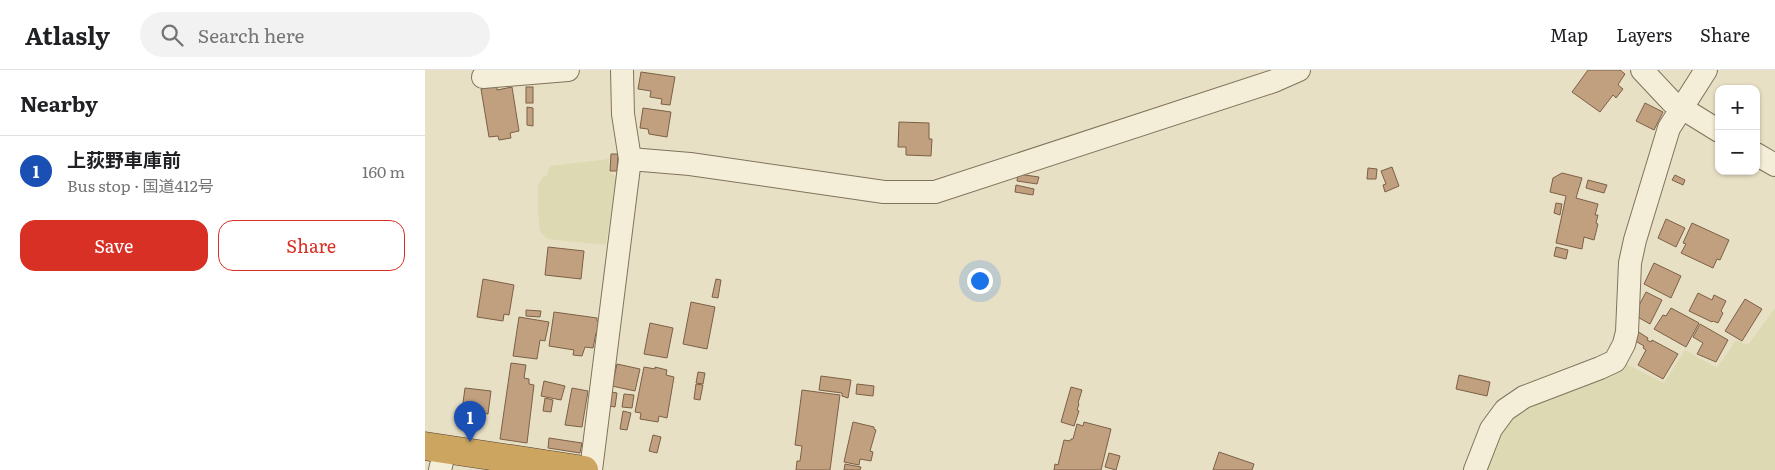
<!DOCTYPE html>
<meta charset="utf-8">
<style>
body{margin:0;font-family:Literata,"Noto Sans JP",serif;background:#f2f2f2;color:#202124}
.controls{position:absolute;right:15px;top:15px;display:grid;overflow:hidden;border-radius:10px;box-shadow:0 1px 4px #0004}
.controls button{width:45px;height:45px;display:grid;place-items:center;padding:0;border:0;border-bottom:1px solid #e0e0e0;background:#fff;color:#202124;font:25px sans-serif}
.you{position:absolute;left:554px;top:210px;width:18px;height:18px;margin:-12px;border:4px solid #fff;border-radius:50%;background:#1a73e8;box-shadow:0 0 0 8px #1a73e833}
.badge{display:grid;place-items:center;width:32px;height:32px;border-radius:50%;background:#d93025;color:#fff;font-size:16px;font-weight:700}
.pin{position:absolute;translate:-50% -41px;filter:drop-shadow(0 1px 2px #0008)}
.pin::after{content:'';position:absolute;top:26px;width:18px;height:15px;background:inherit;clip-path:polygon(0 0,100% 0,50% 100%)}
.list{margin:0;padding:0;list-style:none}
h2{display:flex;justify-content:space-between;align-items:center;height:65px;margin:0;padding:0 20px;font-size:21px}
h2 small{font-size:16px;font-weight:400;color:#757577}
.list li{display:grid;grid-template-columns:32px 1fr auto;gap:15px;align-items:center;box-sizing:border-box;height:70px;padding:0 20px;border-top:1px solid #e0e0e0}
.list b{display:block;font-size:19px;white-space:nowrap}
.list p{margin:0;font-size:16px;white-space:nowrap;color:#757577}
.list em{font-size:16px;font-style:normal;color:#757577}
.actions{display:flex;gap:10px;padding:15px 20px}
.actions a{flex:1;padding:11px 0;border:1px solid #d93025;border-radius:15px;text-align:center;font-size:18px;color:#d93025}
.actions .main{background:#d93025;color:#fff}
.icon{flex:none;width:28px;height:28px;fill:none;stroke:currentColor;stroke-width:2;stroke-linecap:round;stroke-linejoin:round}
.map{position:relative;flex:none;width:1350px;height:400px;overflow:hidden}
header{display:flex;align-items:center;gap:30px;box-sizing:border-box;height:70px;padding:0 25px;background:#fff;border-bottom:1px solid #e0e0e0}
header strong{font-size:24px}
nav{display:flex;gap:28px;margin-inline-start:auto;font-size:18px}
.search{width:350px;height:45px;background:#f2f2f2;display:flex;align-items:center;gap:12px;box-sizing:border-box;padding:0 18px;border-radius:28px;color:#757577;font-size:19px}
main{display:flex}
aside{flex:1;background:#fff}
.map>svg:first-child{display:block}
.farmland{fill:#dcd9b3}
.building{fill:#c1a080;stroke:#7c6046}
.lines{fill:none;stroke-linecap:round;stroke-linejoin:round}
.minor-casing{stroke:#80735d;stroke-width:24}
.highway-casing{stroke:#4f4131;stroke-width:29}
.minor{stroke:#f4edd7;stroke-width:22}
.highway{stroke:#cca660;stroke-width:28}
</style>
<header>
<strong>Atlasly</strong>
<div class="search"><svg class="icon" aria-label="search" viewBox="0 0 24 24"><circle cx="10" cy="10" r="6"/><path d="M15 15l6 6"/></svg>Search here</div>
<nav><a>Map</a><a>Layers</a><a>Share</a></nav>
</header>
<main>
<aside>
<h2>Nearby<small></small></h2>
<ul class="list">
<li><span class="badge" style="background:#1a4fb4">1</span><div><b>上荻野車庫前</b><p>Bus stop · 国道412号</p></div><em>160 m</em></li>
</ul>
<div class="actions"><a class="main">Save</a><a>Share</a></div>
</aside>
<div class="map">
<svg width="1350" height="400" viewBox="0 0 1350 400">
<rect width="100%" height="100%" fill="#e8e0c5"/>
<g class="farmland">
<path d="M184 89V102L191 106 181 175 122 169 115 161 113 140V115L117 108 122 105 125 96Z"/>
<path d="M1350 238V400H1057L1080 346 1197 292 1239 313 1260 280 1292 298 1311 270 1323 275Z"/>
</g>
<g class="building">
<path d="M1163 0H1195L1200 4 1194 13 1193 15 1198 19 1191 28 1188 25 1175 42 1147 22Z"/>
<path d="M216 2 250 7 245 35 236 34 237 29 225 27 226 21 213 19Z"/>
<path d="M72 16V20L87 17 94 61 85 63 86 68 74 70 73 66 64 67 56 19Z"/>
<rect x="101" y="17" width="7" height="16"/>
<path d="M1220 33 1238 42 1229 60 1211 51Z"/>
<path d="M102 37 108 38V56L102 55Z"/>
<path d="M218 38 246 42 242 67 224 64 223 59 215 58Z"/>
<path d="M474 52 504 53V69H507L506 86 481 85V77H473Z"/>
<path d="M186 84H193L192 101H185Z"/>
<path d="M967 97 974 116 960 122 958 115 961 114 956 101Z"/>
<path d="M943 98 952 99 951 109H942Z"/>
<path d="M1137 103 1157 108 1151 128 1173 134 1170 145H1173L1171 153 1173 154 1169 170 1159 167 1157 179 1131 173 1141 126 1125 122 1128 108Z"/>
<path d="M593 104 614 107 612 114 592 111Z"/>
<path d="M1250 105 1260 110 1258 115 1247 110Z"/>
<path d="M1163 110 1182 115 1179 123 1161 118Z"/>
<path d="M591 115 609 119 608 125 590 122Z"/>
<path d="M1131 133 1137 134 1135 145 1129 143Z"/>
<path d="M1241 149 1260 158 1251 177 1233 168Z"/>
<path d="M1267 153 1304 170 1295 190 1292 189 1288 198 1256 183 1261 174 1258 173Z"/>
<path d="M123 177 159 181 156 209 120 205Z"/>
<path d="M1131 177 1143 180 1141 189 1129 186Z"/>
<path d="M1229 193 1256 206 1246 228 1219 214Z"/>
<path d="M58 209 89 215 84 245 79 244 78 251 52 247Z"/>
<path d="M291 209 296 210 293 228 287 227Z"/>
<path d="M1221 222 1237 230 1225 254 1209 245Z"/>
<path d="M1273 223 1287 230 1289 225 1301 231 1296 241 1298 243 1293 253 1288 251 1287 252 1264 241Z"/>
<path d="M1320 229 1337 239 1317 271 1300 261Z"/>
<path d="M266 232 290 237 282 279 258 274Z"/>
<path d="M1246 238 1274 253 1261 277 1229 259 1238 245 1241 246Z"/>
<path d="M101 240 116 241 115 247 101 246Z"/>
<path d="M129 242 172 248V251L177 252 175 263H171L168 278 160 277 157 286 148 285 149 280 124 276Z"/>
<path d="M94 247 124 252 120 271 115 270 112 289 88 286Z"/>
<path d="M225 253 248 258 242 288 219 284Z"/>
<path d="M1275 254 1303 270 1291 292 1272 284 1278 273 1268 267Z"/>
<path d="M1212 261 1223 268 1222 270 1226 272 1227 270 1253 284 1238 309 1213 295 1221 280 1218 278 1219 276 1207 269Z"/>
<path d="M86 293 101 295 99 308 104 309V314L109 315 102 373 75 369Z"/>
<path d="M192 294 215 299 210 321 187 316Z"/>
<path d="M219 297 230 299V297L242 300 241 305 249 307 242 348 234 346 233 352 215 349 216 343 210 342Z"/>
<path d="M273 302 280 303 278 314 271 313Z"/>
<path d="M1034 305 1065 312 1062 326 1031 319Z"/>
<path d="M396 306 426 310 423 328 417 326V323L394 320Z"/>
<path d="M119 311 140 316 136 330 116 326Z"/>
<path d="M271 314 278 315 275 330 269 329Z"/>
<path d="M432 314 449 316 448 326 431 324Z"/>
<path d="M646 317 657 320 653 333 654 334 652 340 654 341 649 356 636 352Z"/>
<path d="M40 318 66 321 63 344 37 340Z"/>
<path d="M147 318 163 321 157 357 140 355Z"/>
<path d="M377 320 415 325 405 400H371L372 391H375L377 376 370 375Z"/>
<path d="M187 322 192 323 190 337 184 336Z"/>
<path d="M199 324 209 325 207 338 197 337Z"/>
<path d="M120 328 128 330 126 342 118 341Z"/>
<path d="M198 341 206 343 202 360 195 359Z"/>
<path d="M428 352 449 357V359L451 360 445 381 448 382 446 391 435 389 434 395 419 392Z"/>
<path d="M659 352 686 359 676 400H629L630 394 633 395 639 370 645 371 646 369H648L652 354 658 356Z"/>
<path d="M228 365 236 367 232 383 224 381Z"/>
<path d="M124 368 157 373 155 383 123 378Z"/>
<path d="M794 382 829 394 827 400H788Z"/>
<path d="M684 383 695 386 691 400 680 397Z"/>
<path d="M420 394 436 397 435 400H419Z"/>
</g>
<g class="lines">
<defs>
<g id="minor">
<path d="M197 0 198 44 205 89"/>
<path d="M1217 0 1247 32 1294 61"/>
<path d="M58 7 143 0"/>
<path d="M1331 84 1350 95"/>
<path d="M15 400 20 380"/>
<path d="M166 400 205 89 265 94 459 122H510L849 11 874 0"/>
<path d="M1050 400 1066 359 1080 340 1099 327 1175 298 1190 291 1199 274 1202 262 1205 193 1210 170 1244 58 1281 0"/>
</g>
<path id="highway" d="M0 376 159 400"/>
</defs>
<use href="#minor" class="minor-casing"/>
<use href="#highway" class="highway-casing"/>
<use href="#minor" class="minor"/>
<use href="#highway" class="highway"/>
</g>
</svg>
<div class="controls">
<button>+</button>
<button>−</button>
</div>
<div class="you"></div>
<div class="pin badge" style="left:45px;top:372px;background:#1a4fb4">1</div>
</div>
</main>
